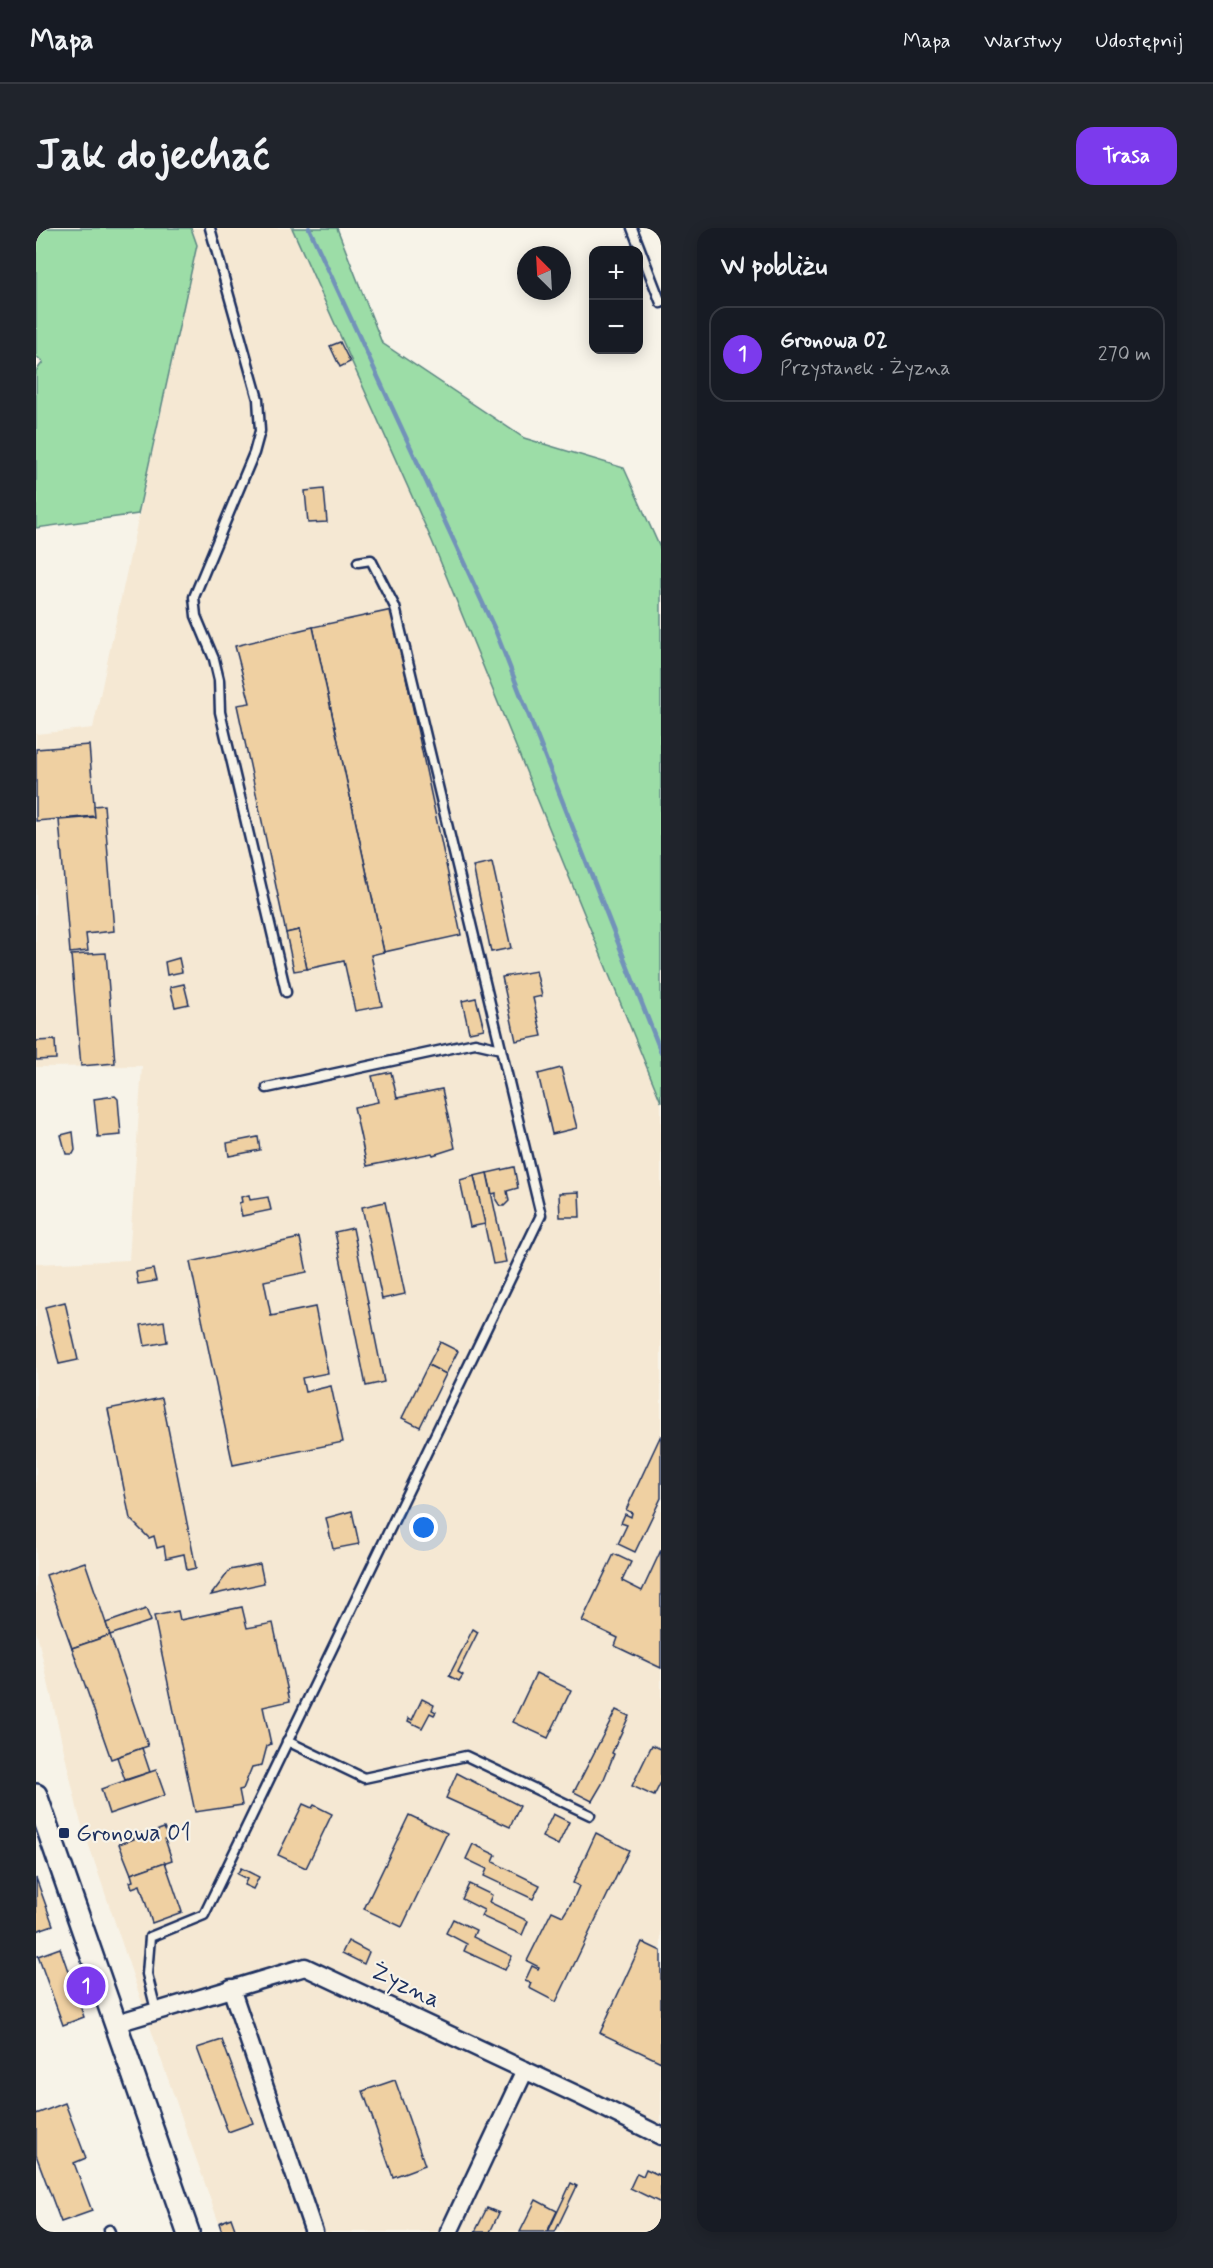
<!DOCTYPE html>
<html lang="pl">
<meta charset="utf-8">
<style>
body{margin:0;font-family:Mynerve,sans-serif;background:#20242c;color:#f1f3f6}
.controls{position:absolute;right:18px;top:18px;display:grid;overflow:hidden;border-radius:12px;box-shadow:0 3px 15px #0003}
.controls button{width:54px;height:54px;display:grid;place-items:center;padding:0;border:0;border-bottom:2px solid #363941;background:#171b24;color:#f1f3f6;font:30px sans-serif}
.compass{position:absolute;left:481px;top:18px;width:54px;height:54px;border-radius:50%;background:#171b24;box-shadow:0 3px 15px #0003;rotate:336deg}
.you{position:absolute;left:388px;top:1300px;width:21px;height:21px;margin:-15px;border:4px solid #fff;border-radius:50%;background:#1a73e8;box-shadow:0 0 0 9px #1a73e833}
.badge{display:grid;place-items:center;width:39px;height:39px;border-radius:50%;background:#7c3aed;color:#fff;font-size:20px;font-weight:700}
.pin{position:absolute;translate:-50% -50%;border:3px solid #fff;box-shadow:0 2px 6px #0006}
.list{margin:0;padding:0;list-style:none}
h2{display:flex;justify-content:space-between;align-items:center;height:78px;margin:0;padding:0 24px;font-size:26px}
h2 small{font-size:20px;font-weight:400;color:#9ea1a6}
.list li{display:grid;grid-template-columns:39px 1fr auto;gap:18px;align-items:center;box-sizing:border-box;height:96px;margin:0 12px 12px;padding:0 12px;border:2px solid #363941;border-radius:18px}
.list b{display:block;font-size:22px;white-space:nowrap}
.list p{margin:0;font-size:20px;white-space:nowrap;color:#9ea1a6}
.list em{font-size:20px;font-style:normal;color:#9ea1a6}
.map{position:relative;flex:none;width:625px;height:2004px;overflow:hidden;border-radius:18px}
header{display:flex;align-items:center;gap:36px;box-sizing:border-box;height:84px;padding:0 30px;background:#171b24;border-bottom:2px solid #363941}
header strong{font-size:28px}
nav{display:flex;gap:33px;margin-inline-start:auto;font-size:21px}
.intro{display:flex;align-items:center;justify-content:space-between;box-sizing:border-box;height:144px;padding:0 36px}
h1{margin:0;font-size:42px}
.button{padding:15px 27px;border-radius:18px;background:#7c3aed;color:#fff;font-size:21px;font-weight:700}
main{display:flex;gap:36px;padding:0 36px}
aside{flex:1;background:#171b24;border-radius:18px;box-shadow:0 3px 15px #0003}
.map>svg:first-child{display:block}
.built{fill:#f5e8d3}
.green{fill:#9cdda7;stroke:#5c8682;stroke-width:1.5}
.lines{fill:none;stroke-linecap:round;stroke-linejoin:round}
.stream{stroke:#7292b9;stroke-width:4.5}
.building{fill:#efd0a2;stroke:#1b2f5e;stroke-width:1.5}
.service-casing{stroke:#1b2f5e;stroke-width:13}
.minor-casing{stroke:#1b2f5e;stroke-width:21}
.tertiary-casing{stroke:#1b2f5e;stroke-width:26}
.service{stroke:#f7f3e8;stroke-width:8}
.minor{stroke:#f7f3e8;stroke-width:16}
.tertiary{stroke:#f7f3e8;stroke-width:21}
.poi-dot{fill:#1b2f5e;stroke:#f7f3e8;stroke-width:2}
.labels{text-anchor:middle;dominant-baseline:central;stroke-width:4.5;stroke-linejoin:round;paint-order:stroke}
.poi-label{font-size:24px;fill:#1b2f5e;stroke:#f7f3e8;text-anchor:start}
.street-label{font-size:24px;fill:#1b2f5e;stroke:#f7f3e8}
</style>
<header>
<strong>Mapa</strong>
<nav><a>Mapa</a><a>Warstwy</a><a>Udostępnij</a></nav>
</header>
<div class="intro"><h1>Jak dojechać</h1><a class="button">Trasa</a></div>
<main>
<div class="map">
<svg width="625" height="2004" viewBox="0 0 625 2004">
<rect width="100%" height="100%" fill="#f7f3e8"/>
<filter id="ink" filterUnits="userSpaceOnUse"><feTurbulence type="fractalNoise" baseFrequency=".0167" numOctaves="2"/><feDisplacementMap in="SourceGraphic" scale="12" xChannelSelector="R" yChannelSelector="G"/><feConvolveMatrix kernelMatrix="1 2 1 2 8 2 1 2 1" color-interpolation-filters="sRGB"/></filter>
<g filter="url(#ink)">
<path class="built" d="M155 0H256L396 313 625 874V2004H186L125 1831 43 1588 0 1402V1036L93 1032 106 838 0 839V506L57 500 161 17Z"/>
<g class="green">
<path d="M0 0H155L161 17 102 286 0 300V143L7 134 0 128Z"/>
<path d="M256 0H301L346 115 488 210 588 240 625 322V874L396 313Z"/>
</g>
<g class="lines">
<path class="stream" d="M273 0 460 404 625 824"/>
</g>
<g class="building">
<path d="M304 114 314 134 304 139 294 118Z"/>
<path d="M288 261 291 294 272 295 269 263Z"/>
<path d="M356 382 425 707 348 724 277 399Z"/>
<path d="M277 399 348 724 335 727 346 778 319 783 308 733 271 741 263 702 250 705 201 477 214 475 199 418Z"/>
<path d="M53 517 59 588 0 593V521Z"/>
<path d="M68 577 78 703 50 706 52 723 34 725 23 592 59 589 58 578Z"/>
<path d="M456 634 475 720 455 724 437 638Z"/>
<path d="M263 702 271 741 258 743 250 705Z"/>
<path d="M70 725 79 835 45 838 35 727Z"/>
<path d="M143 730 146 744 131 747 129 734Z"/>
<path d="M500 743 506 768 497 770 506 808 480 813 466 749Z"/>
<path d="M148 756 153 776 139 779 134 759Z"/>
<path d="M440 770 448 801 433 804 426 773Z"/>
<path d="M19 812 20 831 0 832V813Z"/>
<path d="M525 840 541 900 516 906 502 846Z"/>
<path d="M355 844 361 870 406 861 419 920 397 927 396 925 331 938 318 879 342 874 336 848Z"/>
<path d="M79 868 82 871 85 907 62 909 58 871Z"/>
<path d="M37 904 39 922 37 926H30L25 907Z"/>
<path d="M222 909 224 922 193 928 191 915Z"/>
<path d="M478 939 482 960 471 963 473 973 468 978H464L460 972V965L456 966 451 945Z"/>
<path d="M451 945 470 1034 457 1036 438 948Z"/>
<path d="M438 948 449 996 434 999 424 952Z"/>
<path d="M543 964 544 989H524L523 965Z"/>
<path d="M213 967 214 972 232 969 235 982 206 988 203 975 206 974 205 969Z"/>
<path d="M349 974 369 1066 346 1071 326 979Z"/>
<path d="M317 1000 348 1154 330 1158 299 1004Z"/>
<path d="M264 1010 271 1044 228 1053 235 1088 279 1079 292 1145 266 1150 269 1164 295 1158 307 1214 197 1237 154 1034Z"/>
<path d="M117 1041 120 1053 102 1056 100 1044Z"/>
<path d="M29 1074 42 1132 23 1136 9 1079Z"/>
<path d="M128 1093 131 1114 109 1118 105 1097Z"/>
<path d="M404 1114 422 1123 410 1146 392 1137Z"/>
<path d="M392 1137 410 1146 384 1199 366 1190Z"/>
<path d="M126 1170 160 1340 151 1342 148 1326 130 1330 128 1318 121 1320 118 1308 113 1310 94 1291 72 1181Z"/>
<path d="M625 1207V1270L599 1324 582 1316 591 1297 585 1295 589 1286 595 1289 596 1285 590 1282Z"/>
<path d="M316 1283 323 1316 297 1321 290 1290Z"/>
<path d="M625 1322V1440L579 1418 582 1410 546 1393 578 1326 595 1334 586 1353 606 1363Z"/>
<path d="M49 1334 74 1407 36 1420 10 1347Z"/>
<path d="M224 1336 228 1355 175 1367 194 1342Z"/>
<path d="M206 1379 211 1400 237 1395 254 1473 227 1479 235 1516 231 1518 226 1537 216 1539 207 1561 203 1562 206 1577 159 1584 118 1388 142 1383 144 1392Z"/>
<path d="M110 1381 115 1393 74 1407 70 1395Z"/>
<path d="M437 1401 442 1404 422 1444 427 1447 423 1453 413 1448Z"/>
<path d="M74 1407 112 1518 75 1531 36 1420Z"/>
<path d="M500 1445 535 1462 512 1510 477 1494Z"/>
<path d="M386 1471 398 1477 396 1482 400 1484 398 1487 394 1485 386 1500 372 1493 373 1490 376 1492Z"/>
<path d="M580 1482 593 1488 576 1525 578 1526 566 1556 556 1573 538 1564Z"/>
<path d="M616 1517 625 1521V1554L618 1568 596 1558Z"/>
<path d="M106 1520 114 1544 89 1552 81 1529Z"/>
<path d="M120 1542 129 1567 73 1586 65 1561Z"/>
<path d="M421 1545 484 1578 474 1599 410 1570Z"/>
<path d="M267 1576 276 1580 278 1577 296 1586 270 1640 242 1627Z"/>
<path d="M517 1586 533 1594 522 1617 506 1609Z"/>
<path d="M373 1587 411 1605 366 1699 328 1681Z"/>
<path d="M128 1600 132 1609 129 1611 136 1632 95 1646 83 1616 98 1611 97 1608 105 1605 106 1608Z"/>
<path d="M560 1605 593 1622 520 1774 493 1760 495 1755 489 1753 496 1738 502 1741 503 1739 491 1733 516 1683 527 1688 537 1672 543 1658 537 1655Z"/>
<path d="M437 1616 460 1627 457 1634 504 1657 497 1671 448 1648 451 1641 430 1631Z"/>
<path d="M129 1634 146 1684 116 1695 104 1657 96 1660 94 1654 97 1653 95 1646Z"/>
<path d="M205 1640 223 1649 217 1661 208 1657 211 1651 201 1646Z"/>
<path d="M0 1650 17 1697 0 1703Z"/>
<path d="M433 1656 456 1667 453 1674 492 1693 486 1707 445 1688 448 1682 426 1671Z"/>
<path d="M417 1691 440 1702 437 1709 476 1728 469 1742 428 1723 431 1716 410 1705Z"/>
<path d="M312 1713 333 1724 328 1736 306 1725Z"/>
<path d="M606 1714 625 1723V1834L564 1805Z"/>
<path d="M24 1720 48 1789 27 1797 2 1728Z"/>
<path d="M186 1812 217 1895 192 1904 161 1820Z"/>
<path d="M359 1852 389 1937 357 1949 327 1863Z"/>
<path d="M29 1875 50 1930 38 1935 56 1983 25 1994 0 1927V1886Z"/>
<path d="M610 1941 625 1948V1975L594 1960 601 1945 607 1948Z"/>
<path d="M535 1955 541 1958 519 2004H512Z"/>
<path d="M500 1972 521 1983 511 2004H484Z"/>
<path d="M451 1980 463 1985 454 2004H439Z"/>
<path d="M195 1990 200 2004H186L183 1995Z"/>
</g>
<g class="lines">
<defs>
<g id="service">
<path d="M174 0 222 171 224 203 218 225 158 369 160 388 178 431 183 452 184 484 250 764"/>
<path d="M596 0 625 75"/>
<path d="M322 334 335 332 359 379 465 821"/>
<path d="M251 1513 328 1550 430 1528 554 1587"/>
<path d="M120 1782 111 1746 114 1709 168 1687 505 987 465 821 439 815 231 860"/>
<path d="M73 2002 74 2004"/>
</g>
<g id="minor">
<path d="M195 1760 278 2004"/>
<path d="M81 1795 269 1739 544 1868 625 1908"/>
<path d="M413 2004 489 1842"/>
</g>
<path id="tertiary" d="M0 1567 152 2004"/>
</defs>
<use href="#service" class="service-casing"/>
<use href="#minor" class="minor-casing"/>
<use href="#tertiary" class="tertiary-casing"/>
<use href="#service" class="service"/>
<use href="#minor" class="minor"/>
<use href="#tertiary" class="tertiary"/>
</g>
</g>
<rect class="poi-dot" x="22" y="1599" width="12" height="12" rx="3"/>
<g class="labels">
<g class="poi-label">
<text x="40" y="1605">Gronowa 01</text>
</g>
<g class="street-label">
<text transform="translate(369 1758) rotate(25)">Żyzna</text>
</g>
</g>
</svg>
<div class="controls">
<button>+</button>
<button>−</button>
</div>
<svg class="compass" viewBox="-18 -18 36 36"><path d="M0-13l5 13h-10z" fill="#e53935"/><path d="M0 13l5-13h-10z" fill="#9ea1a6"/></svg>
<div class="you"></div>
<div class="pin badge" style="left:50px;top:1758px">1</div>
</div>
<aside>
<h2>W pobliżu<small></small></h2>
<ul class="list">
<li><span class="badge">1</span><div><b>Gronowa 02</b><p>Przystanek · Żyzna</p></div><em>270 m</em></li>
</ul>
</aside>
</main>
